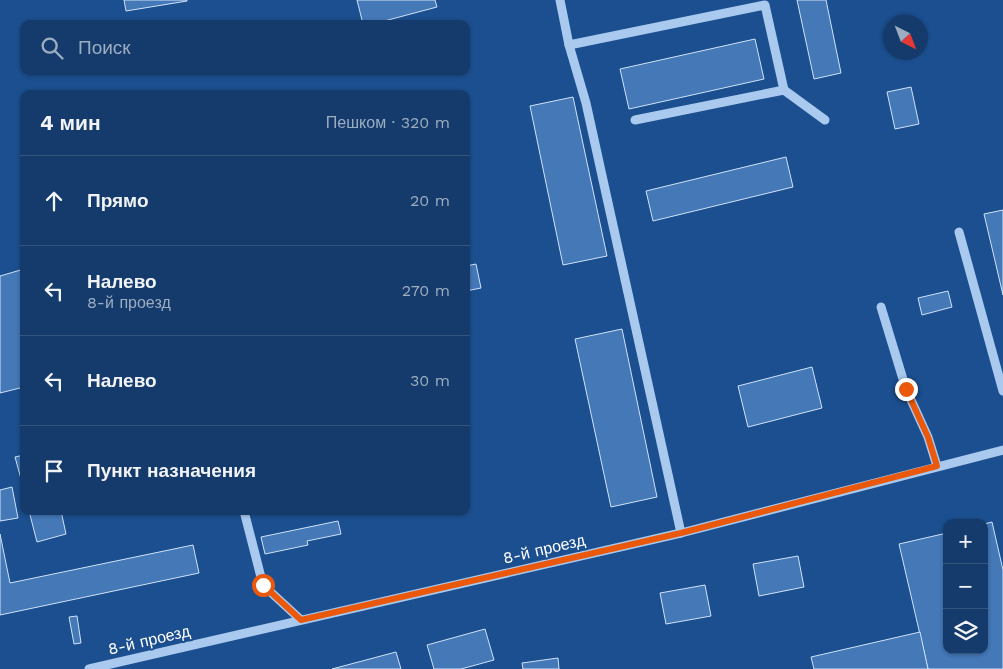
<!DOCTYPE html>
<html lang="ru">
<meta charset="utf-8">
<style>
body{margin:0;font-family:"Work Sans",sans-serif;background:#214673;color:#f1f3f6}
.controls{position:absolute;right:15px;bottom:15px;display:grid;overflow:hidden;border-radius:10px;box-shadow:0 1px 4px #0004}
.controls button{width:45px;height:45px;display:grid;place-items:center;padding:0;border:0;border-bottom:1px solid #33557e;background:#143b6b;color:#f1f3f6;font:25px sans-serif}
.compass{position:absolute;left:883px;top:15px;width:45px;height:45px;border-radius:50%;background:#143b6b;box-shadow:0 1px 4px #0004;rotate:138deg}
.stop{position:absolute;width:15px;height:15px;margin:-11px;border:4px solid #ea580c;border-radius:50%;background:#fff}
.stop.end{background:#ea580c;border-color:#fff;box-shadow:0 1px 5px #0008}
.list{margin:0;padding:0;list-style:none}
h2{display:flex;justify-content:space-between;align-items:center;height:65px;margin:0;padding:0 20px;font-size:21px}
h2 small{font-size:16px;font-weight:400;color:#9dadc1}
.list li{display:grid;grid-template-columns:32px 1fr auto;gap:15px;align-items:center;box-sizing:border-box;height:90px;padding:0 20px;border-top:1px solid #33557e}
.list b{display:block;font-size:19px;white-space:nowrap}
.list p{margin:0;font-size:16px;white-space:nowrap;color:#9dadc1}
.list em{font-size:16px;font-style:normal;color:#9dadc1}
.icon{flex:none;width:28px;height:28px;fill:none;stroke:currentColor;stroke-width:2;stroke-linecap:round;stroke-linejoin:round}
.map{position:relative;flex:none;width:1003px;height:669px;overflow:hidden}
.search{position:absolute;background:#143b6b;box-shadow:0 1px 4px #0004;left:20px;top:20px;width:450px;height:55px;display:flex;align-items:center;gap:12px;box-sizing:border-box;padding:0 18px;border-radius:10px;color:#9dadc1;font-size:19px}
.panel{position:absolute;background:#143b6b;box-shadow:0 1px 4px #0004;left:20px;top:90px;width:450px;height:425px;border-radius:10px}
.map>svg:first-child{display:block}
.building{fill:#4478b7;stroke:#cfe3fa}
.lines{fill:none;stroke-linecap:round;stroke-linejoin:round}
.minor{stroke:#a9c9ee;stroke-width:9}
.route{stroke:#ea580c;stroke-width:6}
.labels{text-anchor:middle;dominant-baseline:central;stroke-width:4;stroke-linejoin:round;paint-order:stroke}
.street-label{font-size:16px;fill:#fff;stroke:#1b4f8f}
</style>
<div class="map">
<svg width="1003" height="669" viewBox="0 0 1003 669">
<rect width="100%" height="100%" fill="#1b4f8f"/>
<g class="building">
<path d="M124 0H187V1L126 11Z"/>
<path d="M357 0H435L437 7 373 24H363Z"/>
<path d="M797 0H826L841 73 814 79Z"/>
<path d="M755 39 764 79 629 109 620 69Z"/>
<path d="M911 87 919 124 895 129 887 92Z"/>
<path d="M573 97 607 256 563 265 530 106Z"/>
<path d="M786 157 793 187 653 221 646 191Z"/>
<path d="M1003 210V295L984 214Z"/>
<path d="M476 264 481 288 466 291V266Z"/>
<path d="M24 269V387L0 393V276Z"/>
<path d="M948 291 952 307 922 315 918 298Z"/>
<path d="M622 329 657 497 611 507 575 339Z"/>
<path d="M812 367 822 408 748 427 738 386Z"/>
<path d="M24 455V490L15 457Z"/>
<path d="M12 487 18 518 0 521V490Z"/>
<path d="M29 511H61L66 534 37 542Z"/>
<path d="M338 521 341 534 307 541 308 545 265 554 261 537Z"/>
<path d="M992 522 1003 570V669H928L899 544 947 533V650H984V524Z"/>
<path d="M0 534 10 583 193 545 199 573 0 615Z"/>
<path d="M798 556 804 587 759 596 753 564Z"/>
<path d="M705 585 711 616 666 624 660 593Z"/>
<path d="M77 616 81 643 74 644 69 617Z"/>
<path d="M485 629 494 660 461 669H434L427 645Z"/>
<path d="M920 632 928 669H814L811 657Z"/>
<path d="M396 652 401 669H332Z"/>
<path d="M558 658 559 669H523L522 663Z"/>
</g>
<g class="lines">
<g class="minor">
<path d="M560 0 569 45 586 103 681 533"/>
<path d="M569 45 765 5 784 90 635 120"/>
<path d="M784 90 825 120"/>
<path d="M959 232 1003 391"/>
<path d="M881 307 906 389 928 437 937 466"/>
<path d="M244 511 263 585 301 620"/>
<path d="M89 669 681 533 1003 450"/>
</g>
</g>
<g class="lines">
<path class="route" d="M263 585 301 620 681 533 937 466 928 437 906 389"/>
</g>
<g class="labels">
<g class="street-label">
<text transform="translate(544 549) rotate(-13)">8-й проезд</text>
<text transform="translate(149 640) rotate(-13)">8-й проезд</text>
</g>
</g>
</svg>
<div class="controls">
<button>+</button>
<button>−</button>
<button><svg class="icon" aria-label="layers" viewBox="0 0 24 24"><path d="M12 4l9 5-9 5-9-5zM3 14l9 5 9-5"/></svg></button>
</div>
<svg class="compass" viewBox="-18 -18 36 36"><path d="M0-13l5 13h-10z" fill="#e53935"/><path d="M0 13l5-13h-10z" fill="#9dadc1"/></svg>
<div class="stop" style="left:263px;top:585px"></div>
<div class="stop end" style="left:906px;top:389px"></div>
<div class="search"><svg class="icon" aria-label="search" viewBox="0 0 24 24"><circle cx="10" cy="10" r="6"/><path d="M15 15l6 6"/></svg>Поиск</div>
<section class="panel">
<h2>4 мин<small>Пешком · 320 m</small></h2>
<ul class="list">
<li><svg class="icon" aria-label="ahead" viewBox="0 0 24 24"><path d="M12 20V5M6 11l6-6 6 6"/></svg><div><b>Прямо</b></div><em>20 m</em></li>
<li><svg class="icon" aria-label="left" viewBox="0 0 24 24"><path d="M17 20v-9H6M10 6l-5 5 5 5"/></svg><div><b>Налево</b><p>8-й проезд</p></div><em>270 m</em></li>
<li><svg class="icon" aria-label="left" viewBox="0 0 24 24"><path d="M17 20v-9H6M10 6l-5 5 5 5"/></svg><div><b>Налево</b></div><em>30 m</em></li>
<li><svg class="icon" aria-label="arrive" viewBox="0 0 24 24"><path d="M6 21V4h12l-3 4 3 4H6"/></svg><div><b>Пункт назначения</b></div></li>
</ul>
</section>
</div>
